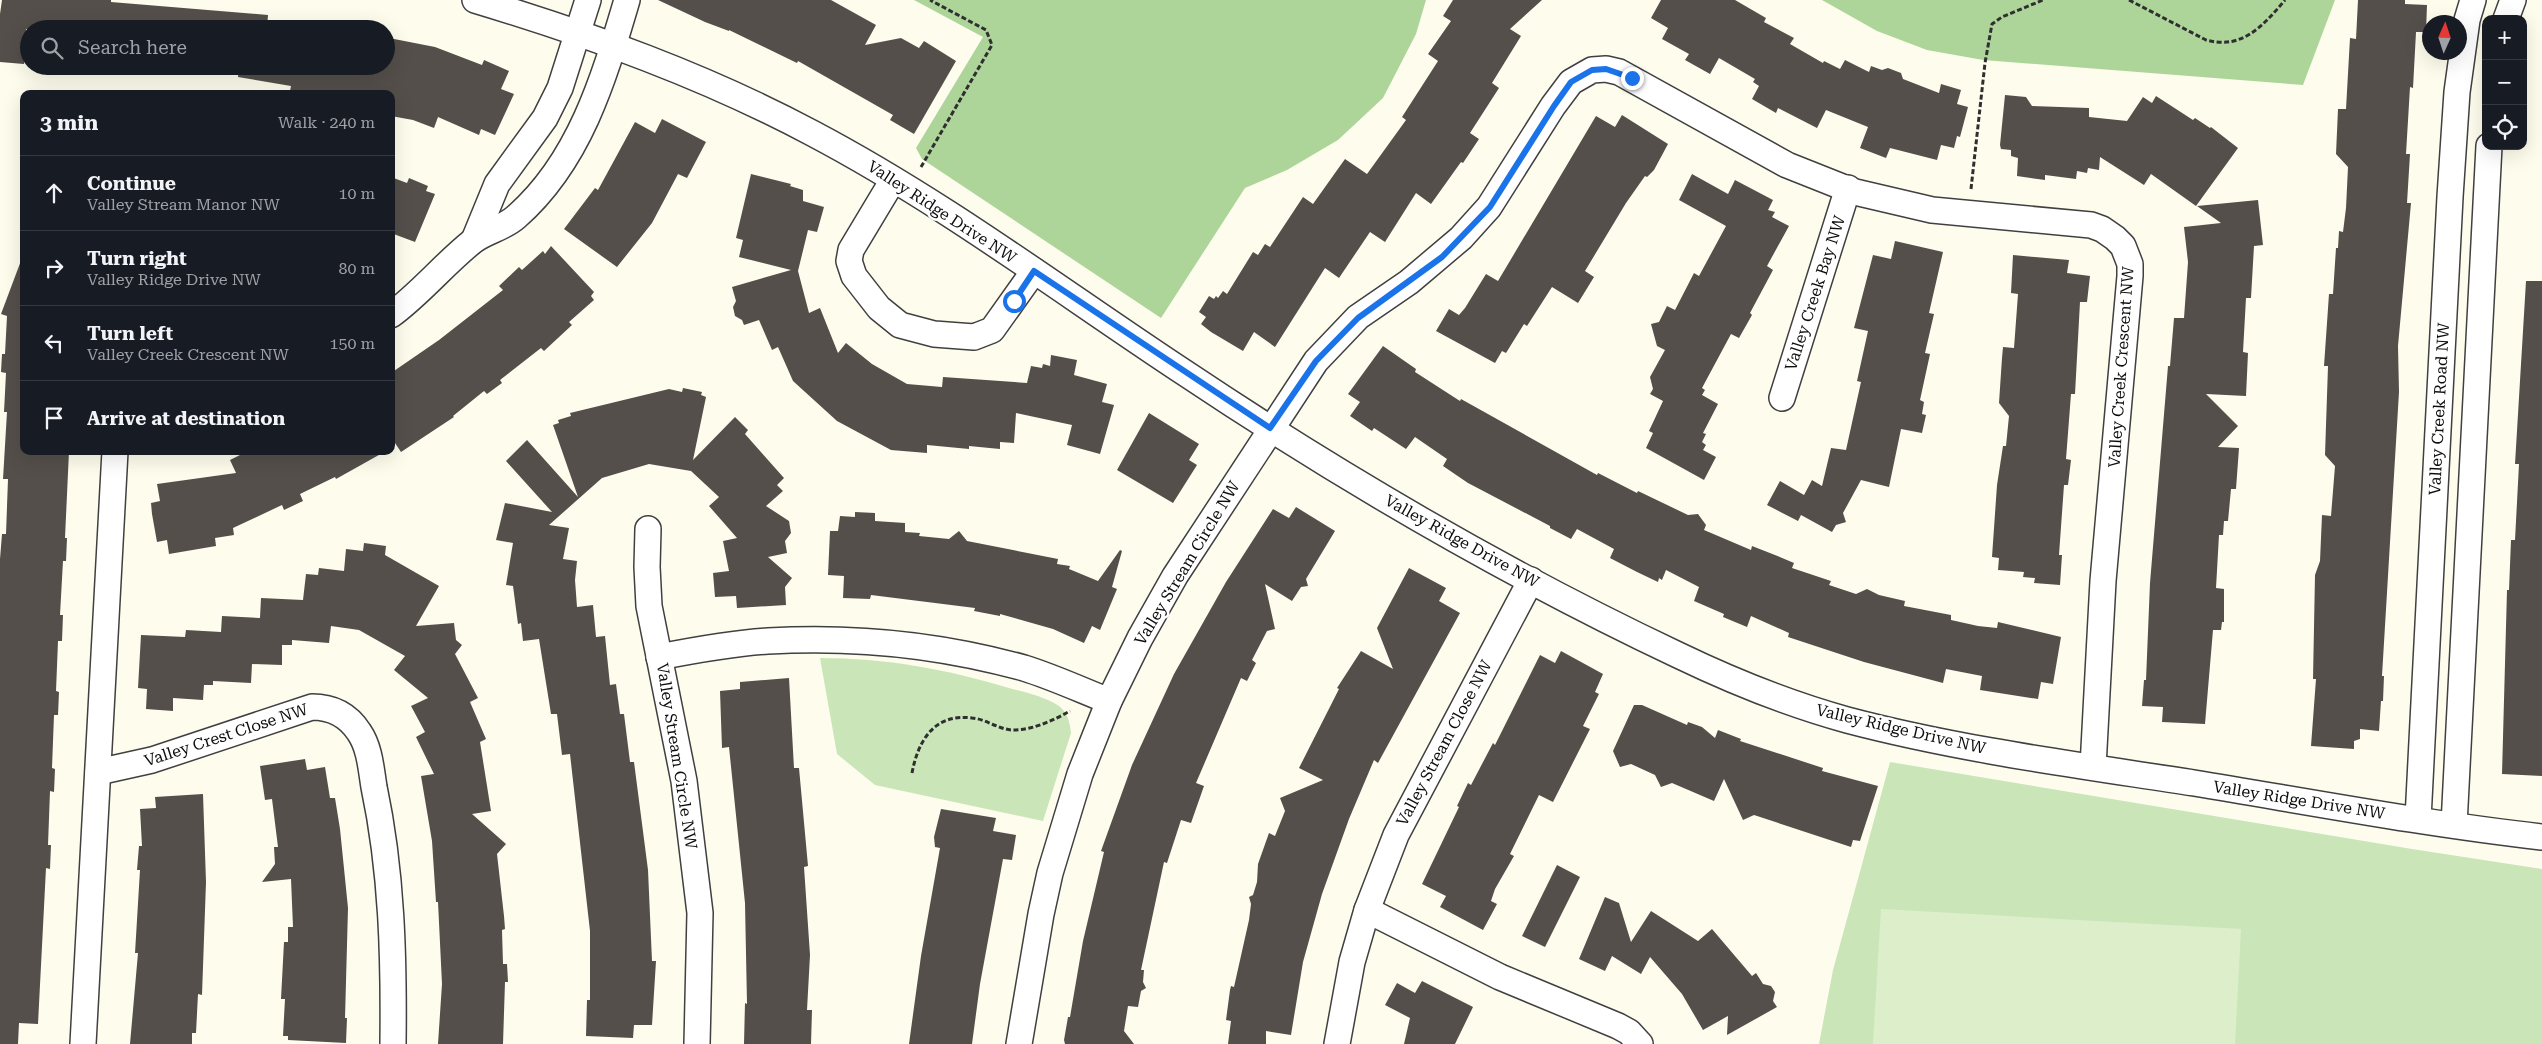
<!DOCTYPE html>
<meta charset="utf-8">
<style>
body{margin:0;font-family:"Roboto Serif",serif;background:#20242c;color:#f1f3f6}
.controls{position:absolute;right:15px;top:15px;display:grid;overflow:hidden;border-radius:10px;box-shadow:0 5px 20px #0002}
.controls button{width:45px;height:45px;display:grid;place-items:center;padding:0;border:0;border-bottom:1px solid #363941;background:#171b24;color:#f1f3f6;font:25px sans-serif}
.compass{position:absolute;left:2422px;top:15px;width:45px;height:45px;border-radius:50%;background:#171b24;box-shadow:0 5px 20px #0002;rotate:3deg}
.stop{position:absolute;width:15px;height:15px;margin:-11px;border:4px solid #1a73e8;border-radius:50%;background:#fff}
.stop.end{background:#1a73e8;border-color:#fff;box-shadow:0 1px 5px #0008}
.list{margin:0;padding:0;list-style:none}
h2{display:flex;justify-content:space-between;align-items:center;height:65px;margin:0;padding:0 20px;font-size:21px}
h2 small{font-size:16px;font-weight:400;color:#9ea1a6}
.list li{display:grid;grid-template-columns:32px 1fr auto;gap:15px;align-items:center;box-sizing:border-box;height:75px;padding:0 20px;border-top:1px solid #363941}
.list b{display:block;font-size:19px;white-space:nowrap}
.list p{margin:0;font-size:16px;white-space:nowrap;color:#9ea1a6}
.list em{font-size:16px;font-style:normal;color:#9ea1a6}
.icon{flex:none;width:28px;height:28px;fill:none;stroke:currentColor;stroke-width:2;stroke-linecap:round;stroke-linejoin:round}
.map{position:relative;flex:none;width:2542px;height:1044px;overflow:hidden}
.search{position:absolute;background:#171b24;box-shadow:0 5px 20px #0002;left:20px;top:20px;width:375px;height:55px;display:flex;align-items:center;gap:12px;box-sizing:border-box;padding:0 18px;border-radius:28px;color:#9ea1a6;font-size:19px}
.panel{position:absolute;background:#171b24;box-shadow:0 5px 20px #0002;left:20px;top:90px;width:375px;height:365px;border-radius:10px}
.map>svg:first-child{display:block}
.green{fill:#cae6b9}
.forest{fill:#add59a}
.pitch{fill:#ddeecb}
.building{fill:#544f4a}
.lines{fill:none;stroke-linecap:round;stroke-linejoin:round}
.minor-casing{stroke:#404040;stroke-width:28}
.path{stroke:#2f2f2f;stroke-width:3;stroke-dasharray:5 2.5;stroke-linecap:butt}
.minor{stroke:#fff;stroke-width:25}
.route{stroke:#1a73e8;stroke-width:6}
.labels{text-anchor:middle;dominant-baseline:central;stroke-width:5;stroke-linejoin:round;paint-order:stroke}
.street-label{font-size:16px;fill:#0d0d0d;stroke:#fff}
</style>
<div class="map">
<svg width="2542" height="1044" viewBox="0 0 2542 1044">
<rect width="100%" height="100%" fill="#fefded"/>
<g class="green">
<path d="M820 658C887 658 945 669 1009 688 1024 692 1046 697 1059 706 1068 713 1070 723 1071 733L1043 821 875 785 837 754Z"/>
<path d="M1890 762 2412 849 2542 869V1044H1819L1833 970Z"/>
</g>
<g class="forest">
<path d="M914 0H1426L1416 34 1383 98 1338 140 1287 170 1245 188 1161 318 922 159 916 148 983 37Z"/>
<path d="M1822 0H2335L2303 85 1983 60 1927 50 1877 31Z"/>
</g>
<path class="pitch" d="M1881 909 2241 929 2235 1044H1873Z"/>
<g class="building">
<path d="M2 0H111V2L268 15 267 29H26L24 64 0 62V14Z"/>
<path d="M658 0H831L876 25 865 45 901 38 919 48 924 41 956 61 914 134 890 120 893 115 798 61 797 63 729 30V31L705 22Z"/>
<path d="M1453 0H1542L1510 29 1521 36 1492 83 1499 88 1470 133 1479 139 1463 163 1461 162 1431 204 1416 193 1385 242 1370 232 1339 278 1325 268 1275 347 1254 332 1243 351 1211 332 1201 324 1206 317 1199 312 1209 296 1214 299 1216 296 1218 298 1223 291 1227 294 1253 252 1258 255 1265 244 1270 247 1303 197 1313 204 1345 159 1367 174 1406 120 1402 117 1438 61 1428 54 1451 21 1443 16Z"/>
<path d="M1661 0H1735L1766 18 1764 22 1794 38 1790 44 1823 63 1824 61 1840 69 1845 60 1869 72 1871 66 1882 70 1888 68 1901 73 1903 79 1939 93 1941 84 1961 90 1957 104 1968 107 1960 137 1957 136 1954 148 1941 145 1937 160 1890 148 1886 158 1860 148 1868 127 1826 110 1817 128 1778 108 1776 113 1752 99 1759 86 1753 82 1755 79 1719 58 1710 74 1685 60 1689 54 1662 39 1668 28 1651 18Z"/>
<path d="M2358 0H2405V4L2427 5 2426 32H2416L2413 88 2410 87 2406 154H2410L2407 203H2411L2398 346 2399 392 2382 676H2384L2383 701H2381L2379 731 2360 729V739L2354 741V749L2311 746 2316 679H2313L2315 575 2320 561 2322 515 2331 516 2335 466 2325 455 2328 366H2324L2329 294H2333L2336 248H2338L2339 231 2343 232 2346 208 2348 167 2336 154 2338 109H2346L2350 38 2356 39Z"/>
<path d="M389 38 435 47 482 65 484 60 509 71 501 89 514 94 495 135 481 129 479 135 438 117 434 128 413 120 391 116V94H305L290 91 291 86 238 77 239 66H386Z"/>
<path d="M2005 95 2026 97 2032 106 2089 108V117L2127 121 2143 97 2152 103 2156 96 2193 120 2195 118 2210 128 2211 127 2238 148 2196 206 2151 174 2144 185 2100 157 2099 170 2088 168 2087 173 2077 171 2076 179 2045 175V180L2017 176 2018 158 2011 156V150L2001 149 2000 145Z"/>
<path d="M1622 115 1668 144 1654 170 1647 177 1645 176 1626 203 1585 271 1594 277 1578 303 1552 287 1527 326 1524 324 1506 353 1502 351 1495 363 1436 331 1449 309 1459 315 1465 308 1486 274 1498 281 1596 116 1615 127Z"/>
<path d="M662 119 706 142 687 178 678 174 652 223 617 267 564 229 595 188 598 190 635 122 655 133Z"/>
<path d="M751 174 791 184 790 186 803 190V201L824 207 817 232 808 230 798 271 809 313 820 308 838 353 846 343 872 364 907 384 942 387 943 377 1027 383 1031 366 1042 368 1043 364 1050 366 1051 355 1077 360 1074 375 1107 384 1102 402 1114 405 1100 454 1067 445 1072 425 1016 413 1014 443 1000 442V449L969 446V449L927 445V453L891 450 837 421 793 381 778 347 772 350 759 320 744 325 742 320 735 316 733 307 736 301 732 287 791 270 739 257 743 240 736 238Z"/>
<path d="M1692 174 1728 194 1735 180 1773 200 1768 210 1775 212 1772 217 1789 226 1767 266 1773 270 1750 313 1752 315 1739 338 1731 334 1702 388 1705 390 1702 395 1718 404 1703 433 1706 434 1702 442 1706 445 1703 450 1716 457 1704 480 1646 448 1653 433 1649 431 1663 401 1650 394 1653 389 1650 377 1665 350 1657 346 1651 324 1659 322 1667 306 1675 310 1694 273 1699 276 1726 226 1679 200Z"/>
<path d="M391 177 407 183 409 178 428 186 426 191 435 194 415 242 391 233Z"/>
<path d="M2258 200 2263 245 2254 246 2251 298H2246L2243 352 2248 353 2246 396 2206 394 2238 426 2218 447 2239 448 2236 489H2231L2228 521H2224L2223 535H2219L2216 588 2224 589V622H2222L2221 630H2213L2205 724 2162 722 2163 707 2142 706 2144 680H2146L2150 583 2168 366H2170L2174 318H2184L2188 262 2184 227 2221 223 2197 206Z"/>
<path d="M1895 241 1943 252 1929 313 1934 314 1925 353 1930 354 1920 400 1924 402 1922 414 1926 415 1922 433 1901 429 1889 487 1861 480 1843 513 1846 522 1836 525 1832 532 1801 515 1798 521 1767 505 1780 481 1804 495 1812 480 1822 486 1831 448 1846 450 1861 382 1857 381 1868 331 1854 328 1860 305 1873 255 1891 259Z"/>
<path d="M551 246 594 292 591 296 594 300 569 322 572 325 544 351 541 348 500 380 502 383 487 394 484 391 453 416 454 417 401 452 391 437V373L439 340 503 290 499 286 519 267 522 270 543 251 545 254Z"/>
<path d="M2013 255 2069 260 2067 273 2090 276 2087 302H2080L2075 394H2071L2066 459 2071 460 2068 485H2064L2059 555H2062L2060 585 2034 583 2035 578 2023 577 2024 572 1998 570 1999 558 1992 557 1997 485 2003 446H2006L2009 416 1999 403 2002 358 2003 347 2014 348 2018 294 2011 293Z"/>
<path d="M22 258 24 451H69L65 538H67L66 561H63L60 615H63L62 641H58L56 691 59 692 58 715H54L52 768 55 769 54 792 50 791 48 845H51L50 869 46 868 38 1024 19 1023 18 1044H0V559L2 534H6L8 479H3L7 412H4L6 373 1 372 2 354H5L7 316 1 314Z"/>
<path d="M2526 281H2542V776L2502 774 2507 590H2509L2511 540H2515L2519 464H2515Z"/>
<path d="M1383 346 1416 369 1415 372 1460 401 1461 399 1597 475 1598 473 1637 493 1638 491 1688 515 1698 514 1706 525 1704 530 1751 550 1752 546 1775 555 1794 563 1792 568 1831 581 1829 585 1856 594 1867 589 1879 595 1905 601 1904 606 1951 615V620L1978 626 1997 628 1998 622 2061 637 2053 684 2041 682 2038 699 1980 690 1982 676 1946 669 1943 683 1864 662 1788 637 1789 633 1751 616 1747 627 1723 617 1724 614 1694 601 1699 587 1666 570 1662 580 1659 578 1658 582 1637 572 1610 558 1614 549 1577 529 1571 539 1550 528V526L1468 483 1443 466 1447 459 1415 437 1406 449 1374 428 1372 431 1350 416 1360 402 1348 394Z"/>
<path d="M683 388 702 392 701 395 706 397 693 460 735 417 748 430 745 434 784 478 777 485 783 491 766 506 789 521 791 533 785 541 787 553 768 557 792 578 785 587 786 605 737 608 736 596 715 597 713 573 729 571 723 541 737 538 709 506 719 497 691 471 649 464 602 478 549 525 569 528 563 559 577 561 575 580 577 607 593 605 596 637 605 636 610 685 616 684 620 714H624L630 762H634L648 870 652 961H656L652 1025H634L633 1038 586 1036 587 1000H590V931L570 754 562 755 557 714H551L539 639 523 641 521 623 518 624 513 586 506 585 513 543 496 540 505 503 552 512 506 461 527 440 578 497 553 425 559 423 558 420 571 416 570 413 669 389 682 392Z"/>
<path d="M1149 413 1199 444 1189 460 1197 465 1173 503 1117 470Z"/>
<path d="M248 451H386L336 479 335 477 300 494 303 501 284 510 282 505 233 528 234 535 215 538 216 546 169 554 167 540 157 542 152 514 151 503 160 501 157 484 236 473 230 460Z"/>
<path d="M1296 507 1335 531 1306 579 1308 586 1301 587 1292 601 1265 584 1275 629 1267 631 1252 660 1256 663 1247 681 1241 678 1196 783 1204 786 1191 823 1181 820 1167 863 1164 862 1141 970H1144L1143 982 1146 988 1141 991 1138 1007 1128 1006 1124 1031 1134 1044H1065L1064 1040 1068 1017H1070L1083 941 1104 852 1101 851 1132 765 1174 674 1226 582 1273 509 1289 518Z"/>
<path d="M855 512 875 513V521L905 523V532L920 533 919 536 949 539 959 531 967 541 1058 559 1057 564 1070 566 1069 569 1098 581 1120 550 1122 551 1112 587 1117 589 1100 630 1092 626 1084 643 1053 629 1000 614V616L974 611 975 608 871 595 870 599 843 598 844 576 828 575 830 531H838L840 516 855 517Z"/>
<path d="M364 543 386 546 385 555 439 586 416 626 454 623 456 640 462 645 455 654 478 698 470 702 486 739 480 742 491 811 472 814 506 844 497 854 504 916 505 929 502 930 503 964H507L508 982H505L503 1044H438L442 984 438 902H436L432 841 421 776 434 774 416 737 425 732 411 706 428 698 394 670 405 656 359 630 331 626 329 643 292 640V645H282V665L252 664 251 683 213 681V685H204L203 700 173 698V711L146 709 147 689 138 688 141 635 185 637 186 630 221 632 222 616 260 618 261 598 303 600 306 574 318 575 319 568 344 571 346 549 363 551Z"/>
<path d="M1409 568 1446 588 1439 601 1460 613 1378 763 1374 760 1349 819 1322 894 1303 962 1291 1035 1266 1031V1044H1228L1231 1021 1226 1020 1230 990 1231 986 1234 987 1249 920 1251 904 1249 897 1253 895 1257 882 1258 864 1269 833 1275 836 1285 811 1280 798 1323 780 1299 768 1339 689 1337 688 1361 651 1393 669 1377 628Z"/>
<path d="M1561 651 1603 674 1595 692 1599 694 1583 726 1590 729 1553 802 1539 795 1510 854 1514 856 1495 889 1491 901 1497 904 1483 930 1440 907 1446 896 1422 884 1459 807 1457 806 1468 783 1471 785 1493 743 1495 745 1540 655 1555 663Z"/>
<path d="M789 678 794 768H799L808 866 804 867 810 955 807 1010H812L811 1044H744L745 1003 747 1004 745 903 729 747 722 748 720 691 740 689V682Z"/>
<path d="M1634 705H1642L1687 725 1688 722 1702 727 1715 738 1718 730 1741 739 1740 741 1823 768 1822 771 1878 786 1860 841 1853 840 1851 847 1754 815 1743 820 1724 779 1714 801 1672 783 1661 787 1655 775 1631 764 1620 767 1613 751Z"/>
<path d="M305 759 307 770 325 767 330 798H335L340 829 348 908 345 1018H347L346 1043 288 1040V1036H283L285 999H281L284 942H288V927H293L291 879 262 882 275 864 274 847H278L272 799 265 800 260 766Z"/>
<path d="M203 794 206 882 202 995 198 994 196 1033H192V1044H130L138 953H135L140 870H137L139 846H142L140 809 156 808 155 797Z"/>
<path d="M941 809 996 818 993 831 1016 835 1012 860 1003 859 980 984 972 1044H909L921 956 940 848 935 847 934 837Z"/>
<path d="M1557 865 1580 877 1545 947 1522 936Z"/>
<path d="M1605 897 1619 903 1631 942 1651 911 1698 941 1712 929 1752 976 1756 973 1763 984 1771 986 1775 992 1773 1001 1777 1007 1727 1035 1728 1016 1703 1030 1682 994 1650 957 1641 974 1612 956 1605 971 1579 959Z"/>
<path d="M1422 981 1473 1007 1455 1044H1404L1410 1018 1385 1005 1397 983 1415 993Z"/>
</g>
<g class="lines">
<defs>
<g id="minor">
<path d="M475 0C591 35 705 76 812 133 943 202 1062 292 1185 373 1342 478 1507 574 1678 655 1732 681 1789 704 1847 720 1961 750 2078 765 2194 783 2310 802 2426 824 2542 837"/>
<path d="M2506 19 2513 0"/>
<path d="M893 180 851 250 849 261 854 276 879 308 900 325 934 334 974 337 992 330 1034 271"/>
<path d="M474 240 497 184 545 118 560 88 588 0"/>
<path d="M391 315C421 293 444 264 473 241 486 231 504 228 516 217 580 161 604 78 627 0"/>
<path d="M1782 398 1848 188"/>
<path d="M648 529 647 567 649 606 684 781 700 913 697 1044"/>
<path d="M659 657C695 650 732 643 768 641 855 636 941 645 1024 668 1053 677 1081 690 1109 701"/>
<path d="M98 772 152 760 312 707C332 707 348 715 359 732 370 748 371 769 374 787 392 872 394 957 393 1044"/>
<path d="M2418 819 2450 197 2457 92 2467 20 2473 0"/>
<path d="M2454 825 2489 146"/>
<path d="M1367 910 1500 977 1618 1026 1629 1032 1640 1044"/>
<path d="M83 1044 115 451"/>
<path d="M1019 1044 1041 914 1050 873 1080 774 1109 701 1140 638 1175 576 1316 361 1358 317 1409 282 1461 238 1489 207 1553 106 1571 82 1592 70 1606 69 1619 72 1787 165 1855 192 1932 210 2091 225 2102 229 2115 238 2123 246 2130 264V276L2103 581 2093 767"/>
<path d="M1337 1044 1352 962 1367 910 1396 835 1531 580"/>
</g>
</defs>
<use href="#minor" class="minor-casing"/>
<g class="path">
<path d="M2129 0 2206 40C2242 50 2263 26 2285 0"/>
<path d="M921 167 992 45 986 30 930 0"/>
<path d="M1971 189 1985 63 1992 24 2002 17 2043 0"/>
<path d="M912 773C918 741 934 713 972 718 987 719 1000 731 1016 730 1035 729 1054 720 1070 711"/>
</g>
<use href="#minor" class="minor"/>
</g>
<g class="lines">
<path class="route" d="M1014 301 1034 271 1270 428 1316 361 1358 318 1442 257 1490 207 1554 106 1571 82 1592 70 1606 69 1632 78"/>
</g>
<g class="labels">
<g class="street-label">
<text transform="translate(942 212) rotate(33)">Valley Ridge Drive NW</text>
<text transform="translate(1815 293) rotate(-72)">Valley Creek Bay NW</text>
<text transform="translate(2121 367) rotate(-86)">Valley Creek Crescent NW</text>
<text transform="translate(2439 409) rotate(-87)">Valley Creek Road NW</text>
<text transform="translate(1462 541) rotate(29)">Valley Ridge Drive NW</text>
<text transform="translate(1187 563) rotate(-59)">Valley Stream Circle NW</text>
<text transform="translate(1901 729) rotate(13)">Valley Ridge Drive NW</text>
<text transform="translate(226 735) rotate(-18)">Valley Crest Close NW</text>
<text transform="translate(1444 743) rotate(-62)">Valley Stream Close NW</text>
<text transform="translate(677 756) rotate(81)">Valley Stream Circle NW</text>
<text transform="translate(2299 800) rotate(9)">Valley Ridge Drive NW</text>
</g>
</g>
</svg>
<div class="controls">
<button>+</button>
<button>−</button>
<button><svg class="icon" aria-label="locate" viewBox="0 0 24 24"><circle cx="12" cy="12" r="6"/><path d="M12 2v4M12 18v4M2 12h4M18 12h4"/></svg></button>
</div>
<svg class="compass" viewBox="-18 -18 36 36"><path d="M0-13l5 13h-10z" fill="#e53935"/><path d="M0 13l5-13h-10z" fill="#9ea1a6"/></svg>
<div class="stop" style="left:1014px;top:301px"></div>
<div class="stop end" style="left:1632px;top:78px"></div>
<div class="search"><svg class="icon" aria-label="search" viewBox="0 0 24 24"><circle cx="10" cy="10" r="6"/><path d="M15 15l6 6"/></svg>Search here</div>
<section class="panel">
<h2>3 min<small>Walk · 240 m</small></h2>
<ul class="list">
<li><svg class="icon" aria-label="ahead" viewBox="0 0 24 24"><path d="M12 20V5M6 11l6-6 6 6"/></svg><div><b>Continue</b><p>Valley Stream Manor NW</p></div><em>10 m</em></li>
<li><svg class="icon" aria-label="right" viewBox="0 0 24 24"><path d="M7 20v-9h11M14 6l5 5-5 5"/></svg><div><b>Turn right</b><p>Valley Ridge Drive NW</p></div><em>80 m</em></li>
<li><svg class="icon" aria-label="left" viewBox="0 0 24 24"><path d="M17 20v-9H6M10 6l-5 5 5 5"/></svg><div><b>Turn left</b><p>Valley Creek Crescent NW</p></div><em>150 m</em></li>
<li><svg class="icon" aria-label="arrive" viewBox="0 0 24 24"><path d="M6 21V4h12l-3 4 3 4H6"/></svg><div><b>Arrive at destination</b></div></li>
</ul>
</section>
</div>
